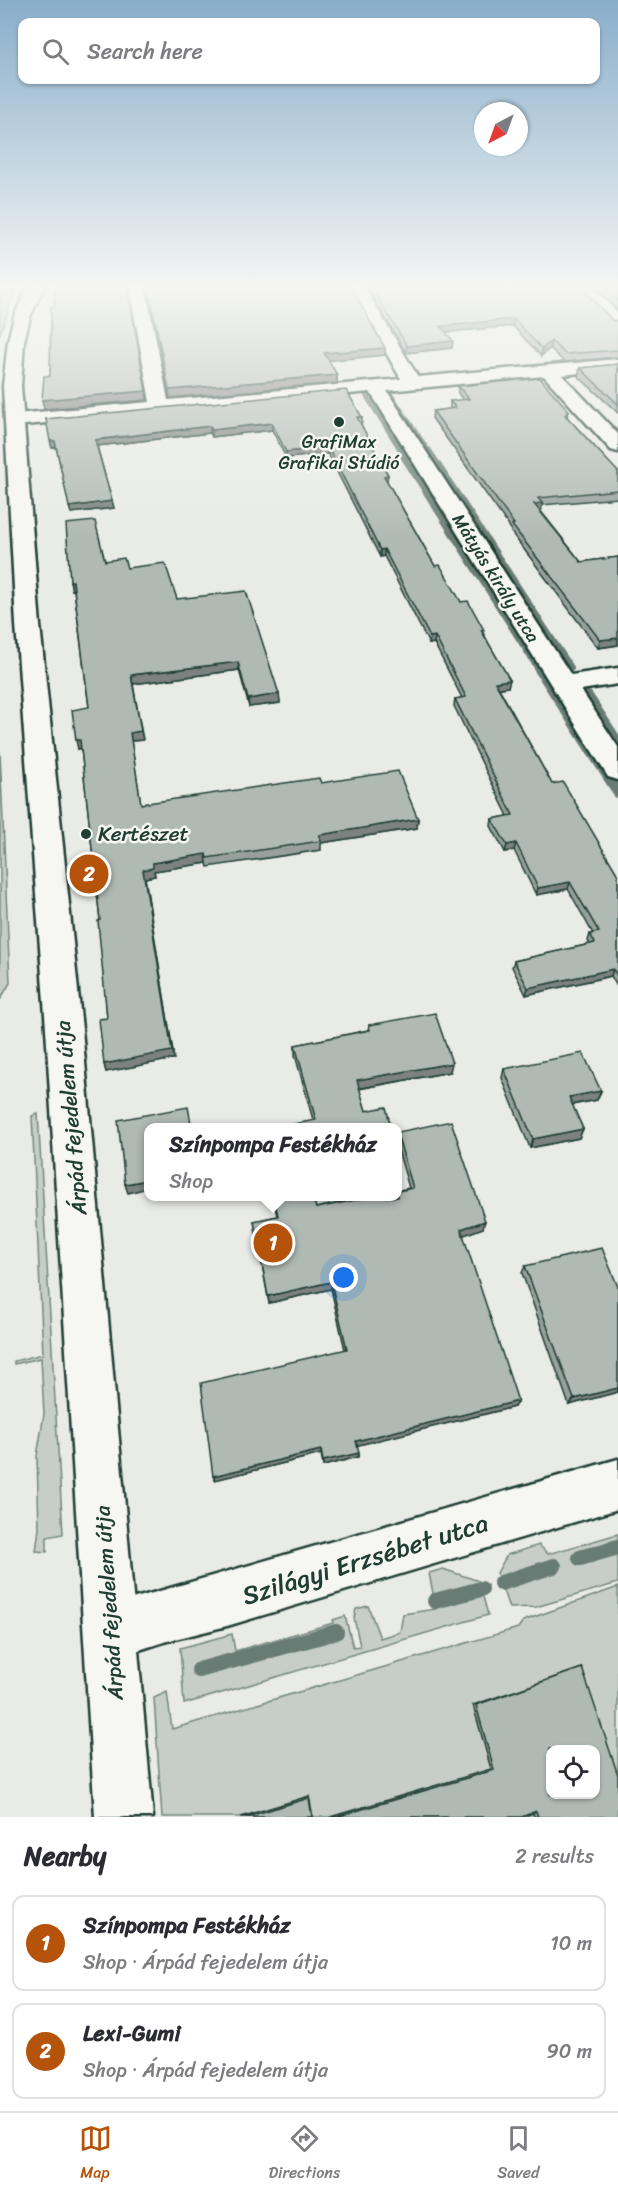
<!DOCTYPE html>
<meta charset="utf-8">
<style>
body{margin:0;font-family:Sriracha,sans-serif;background:#f2f2f3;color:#2b2b33}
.controls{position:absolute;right:18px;bottom:18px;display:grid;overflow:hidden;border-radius:12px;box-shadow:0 2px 4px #0004}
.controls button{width:54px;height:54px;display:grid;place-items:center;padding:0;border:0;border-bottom:2px solid #e1e1e2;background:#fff;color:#2b2b33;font:30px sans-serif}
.compass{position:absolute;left:474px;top:102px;width:54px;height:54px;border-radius:50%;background:#fff;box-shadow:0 2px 4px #0004;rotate:221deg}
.you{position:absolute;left:344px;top:1278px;width:21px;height:21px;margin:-15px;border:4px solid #fff;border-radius:50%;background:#1a73e8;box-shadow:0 0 0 9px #1a73e833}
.badge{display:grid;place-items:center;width:39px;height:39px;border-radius:50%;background:#b45309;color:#fff;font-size:20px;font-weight:700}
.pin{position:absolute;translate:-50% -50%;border:3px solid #fff;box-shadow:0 2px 6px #0006}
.popup{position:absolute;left:144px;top:1123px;width:258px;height:78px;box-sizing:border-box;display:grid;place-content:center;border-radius:12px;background:#fff;filter:drop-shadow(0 2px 4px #0005);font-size:20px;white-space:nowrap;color:#7c7c81}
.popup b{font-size:22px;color:#2b2b33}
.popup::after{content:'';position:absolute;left:50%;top:100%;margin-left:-12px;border:12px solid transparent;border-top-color:#fff}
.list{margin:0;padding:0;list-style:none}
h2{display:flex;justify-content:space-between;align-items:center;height:78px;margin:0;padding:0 24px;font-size:26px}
h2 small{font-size:20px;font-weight:400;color:#7c7c81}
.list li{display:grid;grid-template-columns:39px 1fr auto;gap:18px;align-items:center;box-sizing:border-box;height:96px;margin:0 12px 12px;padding:0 12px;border:2px solid #e1e1e2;border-radius:12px}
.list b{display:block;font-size:22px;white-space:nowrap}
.list p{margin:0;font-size:20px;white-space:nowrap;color:#7c7c81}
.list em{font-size:20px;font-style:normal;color:#7c7c81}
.icon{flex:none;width:33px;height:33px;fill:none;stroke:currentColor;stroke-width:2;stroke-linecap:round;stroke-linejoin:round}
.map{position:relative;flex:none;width:618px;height:1817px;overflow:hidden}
.search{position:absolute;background:#fff;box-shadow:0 2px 4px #0004;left:18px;right:18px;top:18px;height:66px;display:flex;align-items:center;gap:15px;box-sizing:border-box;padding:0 21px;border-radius:12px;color:#7c7c81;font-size:22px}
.sheet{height:294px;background:#fff}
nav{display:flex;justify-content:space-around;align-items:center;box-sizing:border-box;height:84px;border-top:2px solid #e1e1e2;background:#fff;font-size:16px;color:#7c7c81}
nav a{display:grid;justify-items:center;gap:3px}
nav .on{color:#b45309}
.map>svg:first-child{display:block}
.green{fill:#c7cec9;stroke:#73867e;stroke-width:1.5;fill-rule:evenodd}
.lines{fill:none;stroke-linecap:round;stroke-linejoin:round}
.stream-far3{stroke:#687c75;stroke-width:5}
.stream-far2{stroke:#687c75;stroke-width:8}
.stream-far1{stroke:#687c75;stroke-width:10}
.stream{stroke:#687c75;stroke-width:16}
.street-casing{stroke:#1f3d34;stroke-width:5}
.secondary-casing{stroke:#1f3d34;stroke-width:5}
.street{fill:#f6f6f2;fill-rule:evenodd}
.secondary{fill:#f6f6f2;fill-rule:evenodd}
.wall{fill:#97a09c;stroke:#1f3d34;stroke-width:1.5}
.shaded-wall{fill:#7b827f;stroke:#1f3d34;stroke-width:1.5}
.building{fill:#b0bab5;stroke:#1f3d34;stroke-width:1.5;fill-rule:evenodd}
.poi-dot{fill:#1f3d34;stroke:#f6f6f2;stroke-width:2}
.labels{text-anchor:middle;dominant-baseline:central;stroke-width:5;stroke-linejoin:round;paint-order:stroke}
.far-poi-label{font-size:18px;fill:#1f3d34;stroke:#f6f6f2}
.far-street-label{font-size:18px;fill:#1f3d34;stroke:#f6f6f2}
.poi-label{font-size:21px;fill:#1f3d34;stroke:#f6f6f2;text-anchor:start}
.street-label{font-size:21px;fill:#1f3d34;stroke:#f6f6f2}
.near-street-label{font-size:26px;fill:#1f3d34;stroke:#f6f6f2}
</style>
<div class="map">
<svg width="618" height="1817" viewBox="0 0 618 1817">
<rect width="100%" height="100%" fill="#e9ebe7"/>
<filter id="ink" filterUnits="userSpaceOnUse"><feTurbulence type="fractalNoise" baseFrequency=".0167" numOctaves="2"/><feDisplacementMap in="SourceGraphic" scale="12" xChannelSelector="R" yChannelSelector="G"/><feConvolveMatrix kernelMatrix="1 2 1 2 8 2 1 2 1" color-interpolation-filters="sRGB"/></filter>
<g filter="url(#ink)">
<g class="green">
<path d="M0 285H17L0 335Z"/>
<path d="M0 752 10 983 0 1000Z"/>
<path d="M38 1114 63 1534 47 1537V1552L36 1551 39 1529 37 1456 44 1414 41 1358 14 1364V1361L43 1354 32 1116Z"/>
<path d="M618 1534V1583L536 1607 509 1608 497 1573 507 1555 539 1545 548 1554Z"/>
<path d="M443 1569 479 1581 488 1615 184 1704 180 1648 232 1634 235 1651 333 1623V1620L345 1616 353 1647 360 1646 354 1618 356 1609 368 1606 380 1638 400 1632 403 1614 436 1609 429 1573Z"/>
<path d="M618 1587V1817H162L154 1698 167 1692 172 1729 518 1628 523 1621ZM550 1750H596V1794H550Z"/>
</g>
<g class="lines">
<g class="stream-far3">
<path d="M387 389 429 452"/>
<path d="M364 392 402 452"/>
</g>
<g class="stream-far2">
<path d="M401 451 540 670"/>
<path d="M428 451 570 668"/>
</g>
<g class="stream-far1">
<path d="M539 669 618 793"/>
<path d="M588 696 618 742"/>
</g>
<g class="stream">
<path d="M580 1558 618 1547"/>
<path d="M501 1583 554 1566"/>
<path d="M435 1601 481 1589"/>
<path d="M199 1670 336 1632"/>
</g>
<defs>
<g id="street">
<path d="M129 285H145L168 400 401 379 348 285H363L418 377 618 359V369L562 375 618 434V452L611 450 544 376 387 391 571 675 618 668V684L581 690 618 747V780L608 777 370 392 15 426 8 424 5 420 8 416 15 414 150 402Z"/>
<path d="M574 285H590L618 313V327L612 325Z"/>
<path d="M618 1459V1509L227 1626 167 1641 111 1659 92 1651 84 1632 92 1613 111 1605Z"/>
</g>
<path id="secondary" d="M29 285H45L30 317 24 341 21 386 40 625 82 1029 153 1817H95L46 1029 16 625 3 386 8 341 14 317Z"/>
</defs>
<use href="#street" class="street-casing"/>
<use href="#secondary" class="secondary-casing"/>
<use href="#street" class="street"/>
<use href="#secondary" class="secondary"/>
</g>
<g class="wall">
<path d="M148 285 385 348V355L328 360 337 375V383L170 398Z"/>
<path d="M366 285H579L612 320 618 321V357L564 362 550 348 541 356 513 326 446 332 452 348 406 353Z"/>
<path d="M593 285H618V310Z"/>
<path d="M618 364V413L578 376 580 368Z"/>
<path d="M458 386 569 411 567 417 618 472V498L542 505 541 510H540L581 562 618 557V645L598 648 511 532V529L432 418 433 411 450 409V401L463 400 458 393Z"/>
<path d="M362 417V423H360L388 475 387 481 435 566 484 634 508 687 499 688 552 784 618 875V988L611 976 526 995 512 967 514 961 590 944 588 941 590 934H593L568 889 536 895 514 850 505 852 491 826 492 819 508 816 454 706 455 699 462 698 434 643 429 644 384 556 380 557 328 454 286 458 272 430 212 437 210 433 97 446 114 508 71 513 56 447 52 448 46 419Z"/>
<path d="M105 561 127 568 177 599 279 694 280 703 249 707 239 670 133 684 143 740 131 741 141 804 321 783 418 819 417 828 321 843V850L208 867 207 863 154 871 155 876 145 878 174 1059 106 1072 104 1064 107 1018 100 920 81 748 78 749 89 707 74 590H72L70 581Z"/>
<path d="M369 1025 450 1072 359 1089 366 1111 313 1120 295 1055V1045L368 1030Z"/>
<path d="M504 1069 601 1091 597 1100 572 1105 583 1129 579 1138 530 1148 502 1078Z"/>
<path d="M398 1132 483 1228 463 1235 514 1407 357 1445 359 1453 358 1457 323 1466 321 1454 215 1480 213 1476 345 1350 331 1289 269 1303 254 1221 277 1216 273 1197H313L316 1208 409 1188 398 1150Z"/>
<path d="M525 1266 618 1287V1392L569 1405 522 1273Z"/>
<path d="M582 1668 618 1817H534L533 1813 522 1817H330L491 1769 473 1705Z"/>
<path d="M309 1796 313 1817H241Z"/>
</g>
<g class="shaded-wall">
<path d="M514 319 513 326 440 333 441 326Z"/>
<path d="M453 341 452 348 406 353 407 346Z"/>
<path d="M551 341 550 348 541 356 542 349Z"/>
<path d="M385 348V355L324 361V353Z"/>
<path d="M337 375V383L170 398 169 390Z"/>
<path d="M146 391 147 400 44 409 42 400Z"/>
<path d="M272 423V430L212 437V430Z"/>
<path d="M210 426V433L97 446 95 440Z"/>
<path d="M50 441H55L56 447 52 448Z"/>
<path d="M328 447V454L286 458V452Z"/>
<path d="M112 501 114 508 71 513 69 507Z"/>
<path d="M542 503 541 510 533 511 534 504Z"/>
<path d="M384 549V556L380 557V550Z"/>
<path d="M70 581H73L75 590H72Z"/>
<path d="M435 636 434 643 429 644 430 637Z"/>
<path d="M618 638V645L598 648 600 640Z"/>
<path d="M238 662 239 670 133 684 131 675Z"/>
<path d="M510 680 508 687 494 689 495 682Z"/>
<path d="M279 694 280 703 249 707 248 699Z"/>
<path d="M141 731 143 740 131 741 130 733Z"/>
<path d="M76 740H80L82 748 78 749Z"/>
<path d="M418 819 417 828 321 843 319 835Z"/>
<path d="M516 843 514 850 505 852 507 845Z"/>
<path d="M206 854 207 863 154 871 155 876 145 878 174 1059 106 1072 104 1064 143 870 153 863Z"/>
<path d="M570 882 568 889 536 895 538 888Z"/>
<path d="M613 969 611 976 526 995 528 988Z"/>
<path d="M452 1063 450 1072 356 1089 357 1080Z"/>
<path d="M601 1091 597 1100 565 1106 569 1097Z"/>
<path d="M583 1129 579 1138 530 1148 533 1139Z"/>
<path d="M148 1180V1188L128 1193 125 1184Z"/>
<path d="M485 1221 483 1228 459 1237 461 1229Z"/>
<path d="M331 1282V1289L269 1303 268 1296Z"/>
<path d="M618 1388V1392L569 1405 574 1399Z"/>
<path d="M518 1401 514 1407 355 1446 356 1441Z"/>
<path d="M321 1450V1454L215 1480 213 1476Z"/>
<path d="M359 1453 358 1457 323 1466V1461Z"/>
</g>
<g class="building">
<path d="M54 285H127L146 391 42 400 44 376H50L51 307 55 306Z"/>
<path d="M148 285H350L385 348 324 353 337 375 169 390Z"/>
<path d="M370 285H579L612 320 618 321V350L565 354 551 341 542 349 514 319 441 326 453 341 407 346Z"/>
<path d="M602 285H618V301Z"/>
<path d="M618 364V404L580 368Z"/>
<path d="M540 378 569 411 565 415 618 472V490L538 498 542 503 534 504 581 562 618 557V638L600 640 512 525 514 524 433 411 456 408 450 401 469 399 458 386Z"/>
<path d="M346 390 362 417H357L388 475 384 476 435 566 440 565 461 602 468 601 484 630H481L510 680 495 682 552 784 563 782 618 875V977L613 969 528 988 514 961 595 943 590 934 599 932 570 882 538 888 516 843 507 845 492 819 513 815 455 699 466 697 435 636 430 637 384 549 380 550 328 447 286 452 272 423 212 430 210 426 95 440 112 501 69 507 55 441H50L46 419Z"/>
<path d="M95 521 105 561 124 558 127 568 165 563 177 599 246 591 279 694 248 699 238 662 131 675 141 731 130 733 141 804 319 778 321 783 398 771 418 819 319 835 321 841 207 858 206 854 153 863V868L143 870 172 1051 104 1064 99 1019 107 1018 98 921 100 920 80 740H76L72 710 89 707 73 581H70L66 524Z"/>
<path d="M435 1013 452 1063 357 1080 366 1111 386 1107 391 1128H271L316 1120 295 1045 370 1030 369 1025Z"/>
<path d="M583 1053 601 1091 569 1097 583 1129 533 1139 504 1069Z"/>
<path d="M188 1107 192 1128H148V1180L125 1184 118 1120Z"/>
<path d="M451 1121 485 1221 461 1229 518 1401 356 1441 359 1453 323 1461 321 1450 213 1476 201 1383 347 1349 331 1282 268 1296 254 1221 278 1216 274 1197H313L316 1208 370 1197H398V1191L413 1188 398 1137V1132Z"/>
<path d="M602 1248 618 1287V1388L574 1399 525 1266Z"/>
<path d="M582 1668 618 1775V1817H538L536 1811 522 1817H336L494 1770 476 1705ZM550 1749H596V1794H550Z"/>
<path d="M309 1798 312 1817H246Z"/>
</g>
</g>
<linearGradient id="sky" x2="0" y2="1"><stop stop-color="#88aecb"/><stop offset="0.53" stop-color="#f5f6f4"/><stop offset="1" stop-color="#f5f6f4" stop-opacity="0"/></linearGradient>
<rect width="618" height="540" fill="url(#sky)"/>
<g class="poi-dot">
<circle cx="339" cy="422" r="6"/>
<circle cx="86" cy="834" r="6"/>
</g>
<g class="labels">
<g class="far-poi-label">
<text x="339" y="442">GrafiMax<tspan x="339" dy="21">Grafikai Stúdió</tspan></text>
</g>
<g class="far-street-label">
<text transform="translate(496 578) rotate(58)">Mátyás király utca</text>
</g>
<g class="poi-label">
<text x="98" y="834">Kertészet</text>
</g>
<g class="street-label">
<text transform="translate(71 1118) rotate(-95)">Árpád fejedelem útja</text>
<text transform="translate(109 1603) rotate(-94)">Árpád fejedelem útja</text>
</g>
<g class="near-street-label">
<text transform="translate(365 1559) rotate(-17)">Szilágyi Erzsébet utca</text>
</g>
</g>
</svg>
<div class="controls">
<button><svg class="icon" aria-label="locate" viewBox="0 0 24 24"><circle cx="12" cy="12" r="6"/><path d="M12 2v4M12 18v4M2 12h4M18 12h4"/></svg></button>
</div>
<svg class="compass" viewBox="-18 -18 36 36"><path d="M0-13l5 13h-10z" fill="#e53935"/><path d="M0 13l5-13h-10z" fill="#7c7c81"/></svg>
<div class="you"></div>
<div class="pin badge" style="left:273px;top:1243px">1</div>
<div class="popup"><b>Színpompa Festékház</b>Shop</div>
<div class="pin badge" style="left:89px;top:874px">2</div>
<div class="search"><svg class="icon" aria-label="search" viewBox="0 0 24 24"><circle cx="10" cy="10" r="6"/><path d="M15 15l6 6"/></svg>Search here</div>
</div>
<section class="sheet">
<h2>Nearby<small>2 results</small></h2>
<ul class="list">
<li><span class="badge">1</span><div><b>Színpompa Festékház</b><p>Shop · Árpád fejedelem útja</p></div><em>10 m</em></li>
<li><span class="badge">2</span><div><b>Lexi-Gumi</b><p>Shop · Árpád fejedelem útja</p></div><em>90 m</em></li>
</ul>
</section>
<nav>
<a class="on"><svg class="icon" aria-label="map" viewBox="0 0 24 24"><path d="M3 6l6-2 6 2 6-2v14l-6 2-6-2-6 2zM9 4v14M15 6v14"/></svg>Map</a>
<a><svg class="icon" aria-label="directions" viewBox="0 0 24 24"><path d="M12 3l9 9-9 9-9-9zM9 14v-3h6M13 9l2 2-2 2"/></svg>Directions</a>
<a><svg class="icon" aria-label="saved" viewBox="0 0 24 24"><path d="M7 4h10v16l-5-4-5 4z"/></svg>Saved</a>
</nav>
